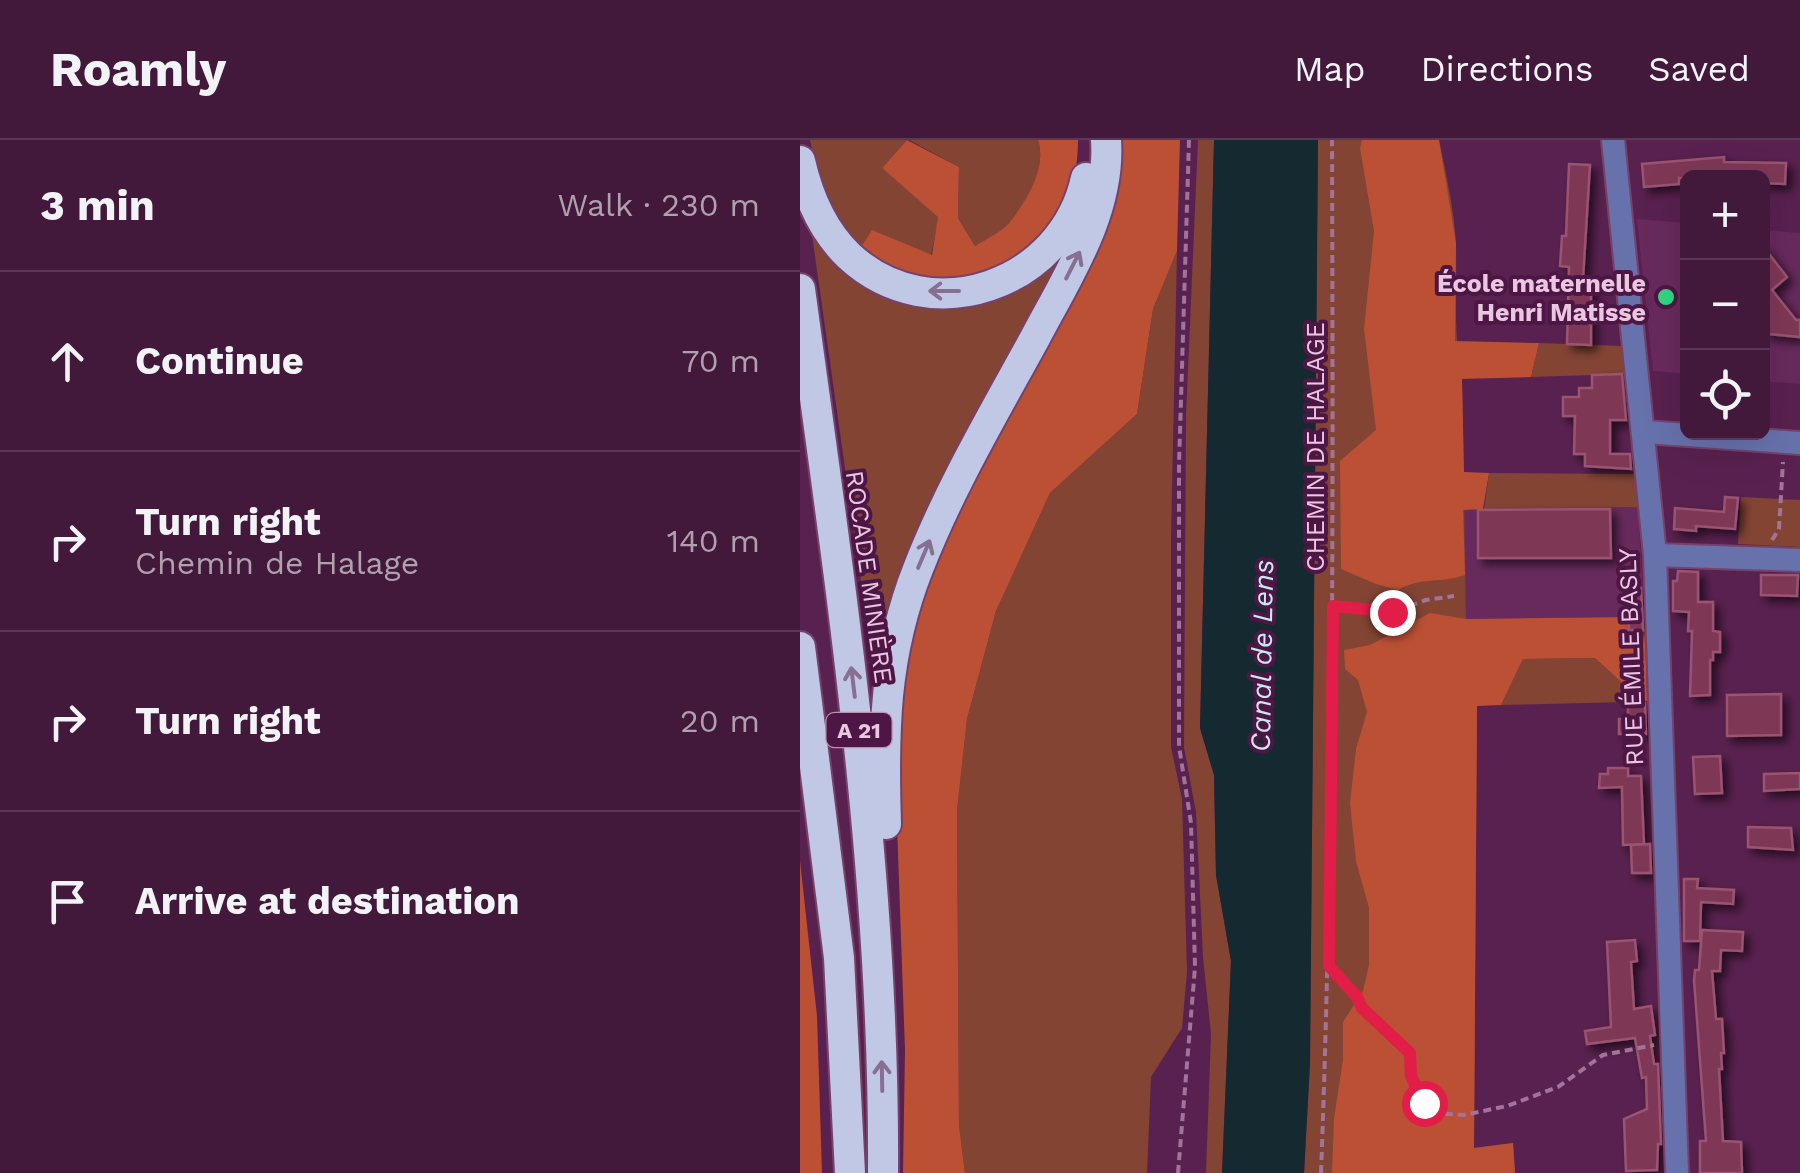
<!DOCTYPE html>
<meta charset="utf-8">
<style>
body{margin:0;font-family:"Work Sans",sans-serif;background:#4d2646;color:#f1f3f6}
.controls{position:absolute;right:30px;top:30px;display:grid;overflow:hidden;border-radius:15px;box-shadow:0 10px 40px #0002}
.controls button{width:90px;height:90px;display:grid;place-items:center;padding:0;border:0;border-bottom:2px solid #5b3855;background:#43193b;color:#f1f3f6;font:50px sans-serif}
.stop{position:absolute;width:30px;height:30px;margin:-22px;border:8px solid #e11d48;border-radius:50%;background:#fff}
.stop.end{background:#e11d48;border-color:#fff;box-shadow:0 2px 10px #0008}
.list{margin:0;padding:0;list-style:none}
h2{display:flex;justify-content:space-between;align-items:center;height:130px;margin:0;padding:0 40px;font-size:42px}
h2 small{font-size:32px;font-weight:400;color:#afa0af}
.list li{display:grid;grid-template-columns:65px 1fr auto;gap:30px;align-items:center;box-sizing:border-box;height:180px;padding:0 40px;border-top:2px solid #5b3855}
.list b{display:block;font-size:38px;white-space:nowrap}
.list p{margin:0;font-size:32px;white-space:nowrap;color:#afa0af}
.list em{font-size:32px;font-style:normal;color:#afa0af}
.icon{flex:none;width:55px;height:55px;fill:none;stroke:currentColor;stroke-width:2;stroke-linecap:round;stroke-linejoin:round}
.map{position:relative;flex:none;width:1000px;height:1033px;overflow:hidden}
header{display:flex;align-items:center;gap:60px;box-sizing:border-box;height:140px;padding:0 50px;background:#43193b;border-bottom:2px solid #5b3855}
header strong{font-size:48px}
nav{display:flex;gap:55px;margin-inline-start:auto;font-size:35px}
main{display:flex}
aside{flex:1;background:#43193b}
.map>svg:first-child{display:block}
.built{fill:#682a5d}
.green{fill:#834434}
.forest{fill:#bb5035}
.water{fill:#152a30}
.building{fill:#7e3957;stroke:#9a5270;stroke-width:2.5;filter:url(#shadow)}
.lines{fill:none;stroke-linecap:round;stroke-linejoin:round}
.minor-casing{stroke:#76426c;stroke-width:26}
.highway-casing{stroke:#76426c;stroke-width:34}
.path{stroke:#a27498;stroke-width:4;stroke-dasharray:8 5;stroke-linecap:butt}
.minor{stroke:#6772ad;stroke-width:22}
.highway{stroke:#c1c8e5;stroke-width:30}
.oneway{stroke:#876f94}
.route{stroke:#e11d48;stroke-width:12}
.poi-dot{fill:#31d882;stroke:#4d1644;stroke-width:4}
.labels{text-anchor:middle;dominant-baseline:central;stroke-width:8;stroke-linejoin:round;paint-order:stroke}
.shield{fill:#4d1644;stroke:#bb92b2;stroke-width:2.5}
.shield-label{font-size:22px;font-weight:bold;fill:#eac7e1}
.poi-label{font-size:25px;font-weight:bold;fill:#eac7e1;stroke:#4d1644;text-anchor:end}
.street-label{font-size:25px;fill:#eac7e1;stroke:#4d1644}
.water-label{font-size:28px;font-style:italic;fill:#c9e9f1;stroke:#4d1644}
</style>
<header>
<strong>Roamly</strong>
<nav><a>Map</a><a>Directions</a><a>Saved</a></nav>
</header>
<main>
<aside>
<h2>3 min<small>Walk · 230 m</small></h2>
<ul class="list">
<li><svg class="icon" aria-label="ahead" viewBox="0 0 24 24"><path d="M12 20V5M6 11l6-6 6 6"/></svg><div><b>Continue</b></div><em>70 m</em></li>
<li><svg class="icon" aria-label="right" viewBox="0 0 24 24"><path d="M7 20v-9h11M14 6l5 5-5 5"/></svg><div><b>Turn right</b><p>Chemin de Halage</p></div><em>140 m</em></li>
<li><svg class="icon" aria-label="right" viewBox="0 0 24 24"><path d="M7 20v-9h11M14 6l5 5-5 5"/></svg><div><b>Turn right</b></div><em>20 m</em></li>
<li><svg class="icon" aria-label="arrive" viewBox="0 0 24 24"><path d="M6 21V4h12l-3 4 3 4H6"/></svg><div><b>Arrive at destination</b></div></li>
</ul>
</aside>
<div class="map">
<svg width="1000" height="1033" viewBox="0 0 1000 1033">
<defs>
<filter id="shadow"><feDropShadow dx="5.5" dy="5.5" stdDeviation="5" flood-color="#0009"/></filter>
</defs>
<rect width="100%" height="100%" fill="#59214f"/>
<g class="built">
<path d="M837 79 887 83V234L853 231Z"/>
<path d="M962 90 1000 93V244L963 241Z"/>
<path d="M838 367 845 490H829L828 477 666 479 663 369Z"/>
</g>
<g class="green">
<path d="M10 0H107L82 28 139 77 131 116 72 91 61 107C29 78 18 41 10 0Z"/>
<path d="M109 0H238C247 27 227 62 209 83 201 93 186 99 175 106L158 78 159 27Z"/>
<path d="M398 0H414L400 588 414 635 416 735 431 821 422 1033H406L411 894 403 817 396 672 384 607 386 275Z"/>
<path d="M518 0H639C646 35 655 72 656 107 657 153 653 193 662 238L666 479 677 566 674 1008 713 1003 715 1033H504L510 923Z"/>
<path d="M11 88 96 152 257 112 269 119 90 491 67 483Z"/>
<path d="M377 111 371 399V607L382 659 387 832 382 888 351 937 347 1033H165L159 985 157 669 167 579 196 471 250 353 337 274 353 169Z"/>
<path d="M739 203 823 206 826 234 731 237Z"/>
<path d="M689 333 836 334 838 367 684 369Z"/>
<path d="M941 357 1000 360V407L938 404Z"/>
<path d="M795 518 821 542 827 562 701 565 723 519Z"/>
</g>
<g class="forest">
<path d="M107 0 159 27 158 78 175 106C186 99 201 92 209 83 227 61 247 27 238 0H278C279 118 153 180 61 107L72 90 132 115 138 77 82 28Z"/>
<path d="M319 0H380L377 111 353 169 337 274 250 353 196 471 167 579 157 670 159 985 165 1033H103L105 910 95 629 101 541 126 440Z"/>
<path d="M562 0H639L656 103 655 201 739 203 731 237 662 239 664 332 689 333 683 369 663 370 665 435C639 444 622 436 598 450L576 444 541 429 540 321 576 290 564 189 574 91 560 8Z"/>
<path d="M630 473 666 479 829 477 830 490H845L847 561 827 562 821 542 795 518 723 519 701 565 677 566 674 1008 713 1003 715 1033H532L534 978 543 920V882L563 851 569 825V768L556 721 550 663 556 609 567 572 558 540 545 529 544 510 570 505Z"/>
<path d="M0 721 17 876 22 1033H0Z"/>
</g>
<path class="water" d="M414 0H518L510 923 504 1033H422L431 821 416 735 414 635 400 588Z"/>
<g class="building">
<path d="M924 17V22L986 23 985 44 962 43V38H879V44L844 47 842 24Z"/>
<path d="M769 24 790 25 783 139 791 140V205L767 204 769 127 760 126 762 96H766Z"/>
<path d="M962 105 987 137 972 150 996 180H1000V197L969 194 962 186Z"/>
<path d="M822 234 826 280H810V314H830L831 329 785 326V314H774L775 276H763V257H779V248H792V235Z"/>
<path d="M925 357 938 358 935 389 896 386V391L874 389 875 368 924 372Z"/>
<path d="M810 369 811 418H678V370Z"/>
<path d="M878 431 898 432V462H913V491L920 492V512H913V520H910V555L890 556 892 491H888L889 472 873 471V441H877Z"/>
<path d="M961 435H998L997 456 961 455Z"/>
<path d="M841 448 843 490H829L828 449Z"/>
<path d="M981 554V595L927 596V555Z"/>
<path d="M845 563 846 594H819V579H828V564Z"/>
<path d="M920 616 922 653 895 654 893 617Z"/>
<path d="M808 628H828V636H841L844 704 823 705 822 647 799 648 800 634H808Z"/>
<path d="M1000 633V649L964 651V634Z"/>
<path d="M948 687 991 688 993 710 948 707Z"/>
<path d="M850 704 851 733H832L831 705Z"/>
<path d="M884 739H898L897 748 934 750 933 764 901 762 900 801H884Z"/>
<path d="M902 790 943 792 942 811 921 810 920 831H912L916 879H922L924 913H921L922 929H919L923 1001 941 1002 942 1033H900V1001H906L894 840 895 830H899Z"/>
<path d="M835 800 837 821 831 822 834 869 851 866 855 895 850 896 854 924H858L861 1004H858L857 1030 826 1031 824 979 847 969 846 937 842 938 835 898 787 904 785 891 811 887 807 802Z"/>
</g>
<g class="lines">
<defs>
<g id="minor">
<path d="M813 0 855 415 877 1033"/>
<path d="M845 292 1000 303"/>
<path d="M855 415 1000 420"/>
</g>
<g id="highway">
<path d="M0 21C8 56 23 91 49 116 131 192 263 145 286 38"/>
<path d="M0 149C40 443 85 736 83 1033"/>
<path d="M0 507 39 818 50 1033"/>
<path d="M86 684C83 593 84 515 118 429 149 349 194 273 235 198 267 137 311 72 306 0"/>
</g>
</defs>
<use href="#minor" class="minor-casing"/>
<use href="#highway" class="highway-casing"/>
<g class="path">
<path d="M972 400 979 389 983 322"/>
<path d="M533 466 592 472 626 460 654 456"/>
<path d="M531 828 557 857 562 867 610 913 611 936 632 973 664 975 707 966 758 947 803 915 854 905"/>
<path d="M378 1033 395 827 391 683 379 606V325L389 0"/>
<path d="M521 1033C534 689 533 344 532 0"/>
</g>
<use href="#minor" class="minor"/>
<use href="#highway" class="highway"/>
</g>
<defs><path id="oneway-shaft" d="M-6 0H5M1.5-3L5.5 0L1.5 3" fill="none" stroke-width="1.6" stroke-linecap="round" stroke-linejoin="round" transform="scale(2.5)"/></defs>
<g class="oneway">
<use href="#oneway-shaft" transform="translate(273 125) rotate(-63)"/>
<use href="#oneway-shaft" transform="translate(144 151) rotate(180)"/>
<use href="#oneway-shaft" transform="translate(124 414) rotate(-67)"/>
<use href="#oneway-shaft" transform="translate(53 542) rotate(-97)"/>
<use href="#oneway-shaft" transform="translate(82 936) rotate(-91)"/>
</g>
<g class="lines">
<path class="route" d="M592 472 533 466 529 826 557 857 562 868 610 913 611 936 624 963"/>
</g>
<circle class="poi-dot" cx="866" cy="157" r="10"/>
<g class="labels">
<rect class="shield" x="26.5" y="573" width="65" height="34" rx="8"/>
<g class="shield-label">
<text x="59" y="590">A 21</text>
</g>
<g class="poi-label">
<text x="846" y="143">École maternelle<tspan x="846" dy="29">Henri Matisse</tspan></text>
</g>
<g class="street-label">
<text transform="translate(515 307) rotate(-90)">CHEMIN DE HALAGE</text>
<text transform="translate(69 437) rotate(82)">ROCADE MINIÈRE</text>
<text transform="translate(831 517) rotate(-92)">RUE ÉMILE BASLY</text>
</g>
<g class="water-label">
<text transform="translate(462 516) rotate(-89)">Canal de Lens</text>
</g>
</g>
</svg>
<div class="controls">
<button>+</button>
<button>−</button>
<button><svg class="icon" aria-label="locate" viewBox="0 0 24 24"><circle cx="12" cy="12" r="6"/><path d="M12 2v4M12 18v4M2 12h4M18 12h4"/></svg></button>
</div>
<div class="stop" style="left:624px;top:963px"></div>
<div class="stop end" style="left:592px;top:472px"></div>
</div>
</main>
